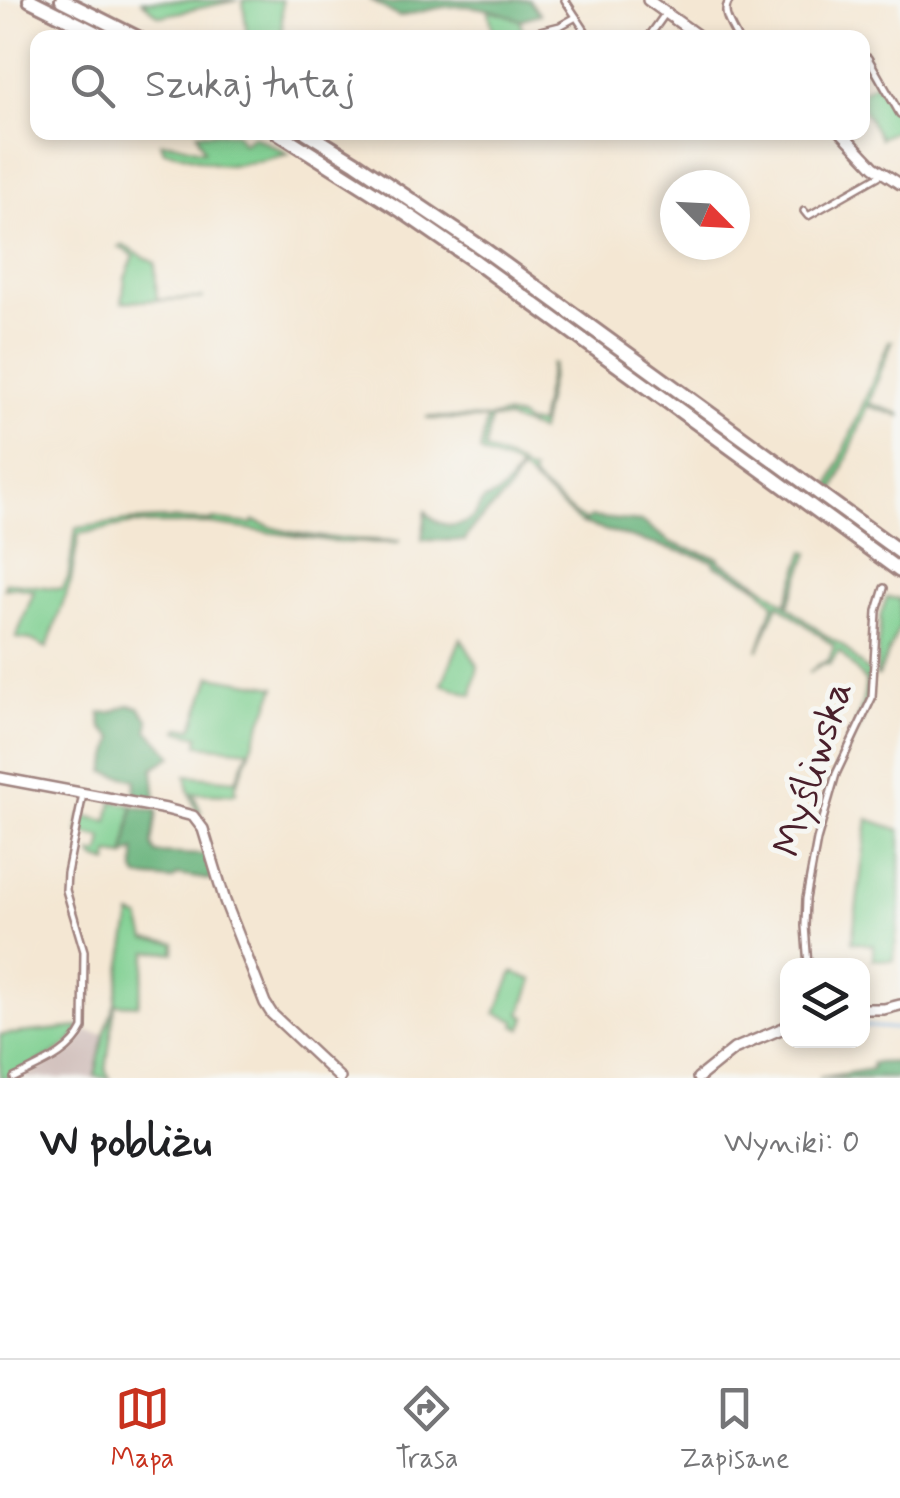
<!DOCTYPE html>
<html lang="pl">
<meta charset="utf-8">
<style>
body{margin:0;font-family:Mynerve,sans-serif;background:#f2f2f2;color:#202124}
.controls{position:absolute;right:30px;bottom:30px;display:grid;overflow:hidden;border-radius:20px;box-shadow:0 5px 15px #0003}
.controls button{width:90px;height:90px;display:grid;place-items:center;padding:0;border:0;border-bottom:2px solid #e0e0e0;background:#fff;color:#202124;font:50px sans-serif}
.compass{position:absolute;left:660px;top:170px;width:90px;height:90px;border-radius:50%;background:#fff;box-shadow:0 5px 15px #0003;rotate:114deg}
.list{margin:0;padding:0;list-style:none}
h2{display:flex;justify-content:space-between;align-items:center;height:130px;margin:0;padding:0 40px;font-size:42px}
h2 small{font-size:32px;font-weight:400;color:#757577}
.icon{flex:none;width:55px;height:55px;fill:none;stroke:currentColor;stroke-width:2;stroke-linecap:round;stroke-linejoin:round}
.map{position:relative;flex:none;width:900px;height:1078px;overflow:hidden}
.search{position:absolute;background:#fff;box-shadow:0 5px 15px #0003;left:30px;right:30px;top:30px;height:110px;display:flex;align-items:center;gap:25px;box-sizing:border-box;padding:0 35px;border-radius:20px;color:#757577;font-size:38px}
.sheet{height:280px;background:#fff}
nav{display:flex;justify-content:space-around;align-items:center;box-sizing:border-box;height:140px;border-top:2px solid #e0e0e0;background:#fff;font-size:28px;color:#757577}
nav a{display:grid;justify-items:center;gap:5px}
nav .on{color:#c8321e}
.map>svg:first-child{display:block}
.industrial{fill:#d1c0bc}
.green{fill:#7ecf90;stroke:#64775e;stroke-width:2.5}
.forest{fill:#66b27a;stroke:#586852;stroke-width:2.5}
.lines{fill:none;stroke-linecap:round;stroke-linejoin:round}
.stream{stroke:#72aee4;stroke-width:2.5}
.street-casing{stroke:#9f837f;stroke-width:10}
.secondary-casing{stroke:#9f837f;stroke-width:14}
.highway-casing{stroke:#9f837f;stroke-width:18}
.street{stroke:#fff;stroke-width:5}
.secondary{stroke:#fff;stroke-width:9}
.highway{stroke:#fff;stroke-width:12}
.labels{text-anchor:middle;dominant-baseline:central;stroke-width:10;stroke-linejoin:round;paint-order:stroke}
.street-label{font-size:40px;fill:#4a1f2b;stroke:#f6f6f2}
</style>
<div class="map">
<svg width="900" height="1078" viewBox="0 0 900 1078">
<rect width="100%" height="100%" fill="#f6f6f2"/>
<filter id="ink" filterUnits="userSpaceOnUse"><feTurbulence type="fractalNoise" baseFrequency=".01" numOctaves="2"/><feDisplacementMap in="SourceGraphic" scale="20" xChannelSelector="R" yChannelSelector="G"/><feConvolveMatrix kernelMatrix="1 2 1 2 8 2 1 2 1" color-interpolation-filters="sRGB"/></filter>
<filter id="wash" filterUnits="userSpaceOnUse"><feTurbulence type="fractalNoise" baseFrequency=".0048" numOctaves="4" result="noise"/><feDisplacementMap in="SourceGraphic" scale="40" xChannelSelector="R" yChannelSelector="G"/><feGaussianBlur stdDeviation="2.25" result="paint"/><feColorMatrix in="noise" values="0 0 0 0 0 0 0 0 0 0 0 0 0 0 0 0 0 1.4 0 .05"/><feComposite in="paint" operator="in"/></filter>
<g filter="url(#wash)">
<rect width="100%" height="100%" fill="#f4e7d3"/>
<path class="industrial" d="M86 1031 104 1034 95 1076 97 1078H22L66 1055 76 1047Z"/>
<g class="green">
<path d="M238 0 162 16 158 15 142 1Z"/>
<path d="M243 0H282V37H247Z"/>
<path d="M488 7 497 9 520 20 524 37H494Z"/>
<path d="M876 83 900 120V128L880 138 863 109V91Z"/>
<path d="M197 133H236L243 144 253 136 289 154C269 158 246 166 226 165 205 165 186 153 164 151L161 143H174L204 151Z"/>
<path d="M122 245 155 263 157 300 204 298 122 302 125 278 134 256 119 247Z"/>
<path d="M889 341H892L869 403 900 414V416L868 406 834 491 830 485Z"/>
<path d="M551 364H553L540 431 507 419H491L485 450 515 462 527 471 533 472 532 476 537 483 578 517 585 520 582 524 514 465 484 455 480 451 487 419H431L426 417 488 418 504 415 520 418 526 423 539 424Z"/>
<path d="M164 519 211 521 213 519 252 524 254 521C300 540 350 539 399 541L398 543 337 542 210 524H132L79 534 71 581 47 648 31 640 16 638 34 591 14 587 4 588 6 582 62 589 68 578 76 528 127 521Z"/>
<path d="M805 551 809 553 788 606 826 636 842 645 869 673 868 698 862 720 835 774 824 809 821 808C837 767 861 726 866 682L839 651 830 664 822 665 809 673 818 665 829 660 834 646 778 604 758 651 774 603 756 585 757 582 786 604Z"/>
<path d="M887 597 900 599V626L878 676H876L881 613Z"/>
<path d="M461 638 478 666 472 695 442 684Z"/>
<path d="M211 676 276 687 235 788 237 791 233 794 193 793 201 812H197L189 791 186 775 236 780 249 750 198 745 199 736 178 731 180 728H193Z"/>
<path d="M112 801 133 806 125 856 109 854V863L94 858 92 853H100L103 838 78 832 81 815 108 821Z"/>
<path d="M868 819 900 830V911L893 961 873 959V945L852 942Z"/>
<path d="M131 915 140 918 146 939 175 943 174 953 148 951 138 1005 115 1004 106 1071 110 1078 95 1076 104 1034 115 1003Z"/>
<path d="M513 972 533 980 521 1014 526 1017 522 1029 515 1026 516 1021 496 1013Z"/>
<path d="M80 1027C74 1051 26 1067 5 1078H0V1035Z"/>
</g>
<g class="forest">
<path d="M370 0 392 3 415 0H529L540 14 520 20C471 0 449 4 399 17Z"/>
<path d="M519 469 521 470 506 495 473 527 465 541 422 540 426 511C437 527 460 531 475 515 478 511 479 505 483 501 487 497 493 497 498 494 507 488 513 478 519 469Z"/>
<path d="M590 517 643 522 670 542 685 548 719 558V561L757 582 756 585 714 565V561L582 524Z"/>
<path d="M128 705 139 707 149 720 148 730 173 756 153 768 156 801 134 797 136 780 105 772 114 738 102 728 100 713 112 712Z"/>
<path d="M133 806 157 811 152 845 156 853 209 855 217 881 178 875 172 880 138 877 135 872V850L125 856Z"/>
<path d="M900 1062V1078H819L872 1069V1063Z"/>
</g>
<g class="lines">
<path class="stream" d="M862 1026 900 1029"/>
</g>
</g>
<g filter="url(#ink)">
<g class="lines">
<defs>
<g id="street">
<path d="M565 0 586 32"/>
<path d="M730 0C720 12 731 25 737 38"/>
<path d="M524 35 560 26 576 17"/>
<path d="M648 38 665 14"/>
<path d="M868 58 900 114"/>
<path d="M804 211 808 216 882 174"/>
<path d="M808 966 805 926 806 899 817 840 836 774 872 698 877 611 884 588"/>
<path d="M14 1078C39 1065 70 1055 83 1028L84 951 66 890 67 873 83 794"/>
</g>
<g id="secondary">
<path d="M648 0 701 38"/>
<path d="M841 132 874 167 900 184"/>
<path d="M0 778 166 809 193 816 203 829 225 901 265 1003 272 1014 340 1078"/>
<path d="M862 1009H884L900 1005"/>
<path d="M698 1078 734 1049 788 1026"/>
</g>
<g id="highway">
<path d="M30 0 106 38"/>
<path d="M62 0 138 38"/>
<path d="M277 132 402 211 476 262 900 571"/>
<path d="M306 132 356 163 485 250 900 552"/>
</g>
</defs>
<use href="#street" class="street-casing"/>
<use href="#secondary" class="secondary-casing"/>
<use href="#highway" class="highway-casing"/>
<use href="#street" class="street"/>
<use href="#secondary" class="secondary"/>
<use href="#highway" class="highway"/>
</g>
</g>
<g class="labels">
<g class="street-label">
<text transform="translate(814 769) rotate(-73)">Myśliwska</text>
</g>
</g>
</svg>
<div class="controls">
<button><svg class="icon" aria-label="layers" viewBox="0 0 24 24"><path d="M12 4l9 5-9 5-9-5zM3 14l9 5 9-5"/></svg></button>
</div>
<svg class="compass" viewBox="-18 -18 36 36"><path d="M0-13l5 13h-10z" fill="#e53935"/><path d="M0 13l5-13h-10z" fill="#757577"/></svg>
<div class="search"><svg class="icon" aria-label="search" viewBox="0 0 24 24"><circle cx="10" cy="10" r="6"/><path d="M15 15l6 6"/></svg>Szukaj tutaj</div>
</div>
<section class="sheet">
<h2>W pobliżu<small>Wyniki: 0</small></h2>
<ul class="list">
</ul>
</section>
<nav>
<a class="on"><svg class="icon" aria-label="map" viewBox="0 0 24 24"><path d="M3 6l6-2 6 2 6-2v14l-6 2-6-2-6 2zM9 4v14M15 6v14"/></svg>Mapa</a>
<a><svg class="icon" aria-label="directions" viewBox="0 0 24 24"><path d="M12 3l9 9-9 9-9-9zM9 14v-3h6M13 9l2 2-2 2"/></svg>Trasa</a>
<a><svg class="icon" aria-label="saved" viewBox="0 0 24 24"><path d="M7 4h10v16l-5-4-5 4z"/></svg>Zapisane</a>
</nav>
